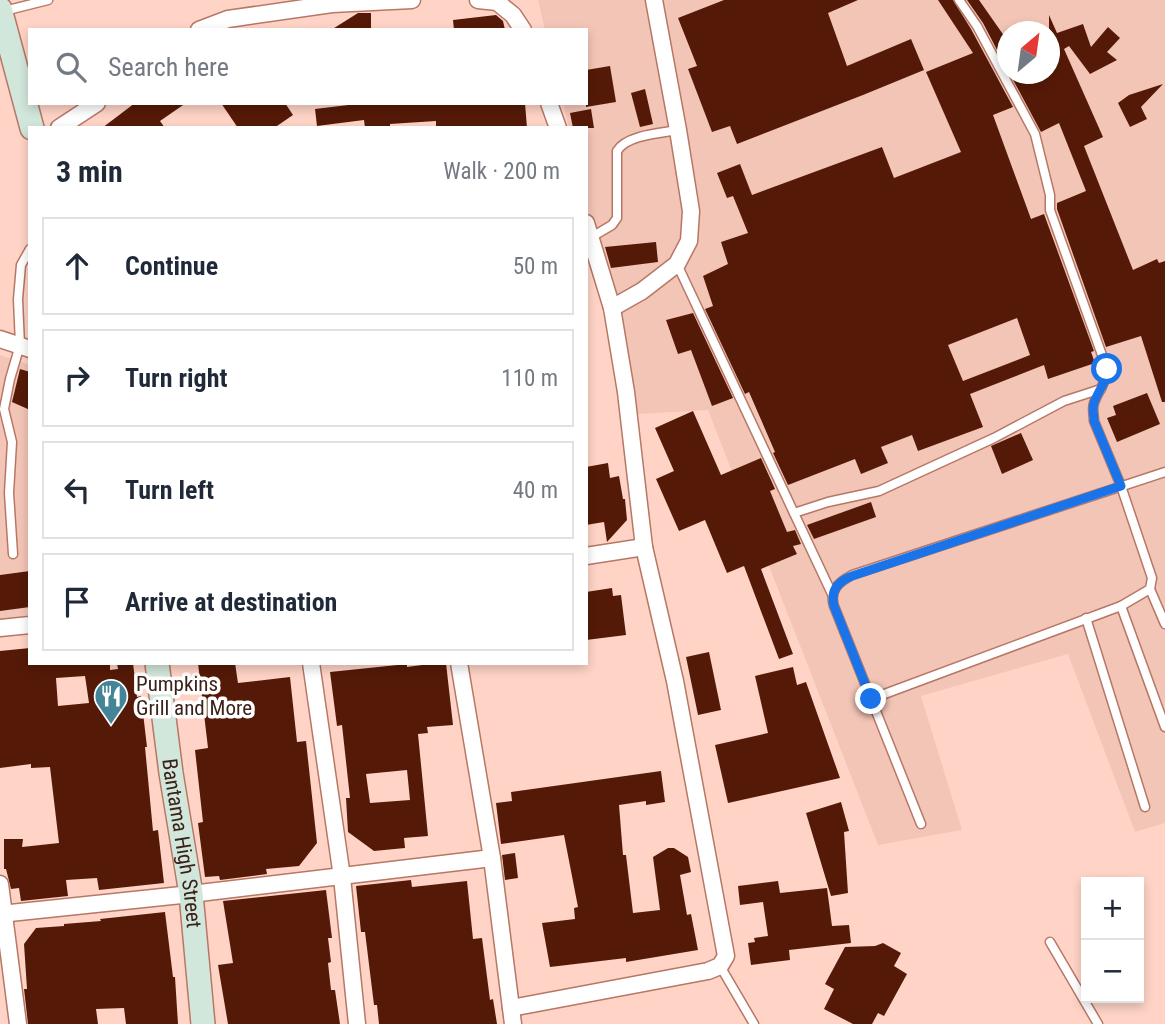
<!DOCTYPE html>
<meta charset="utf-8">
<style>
body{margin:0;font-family:"Roboto Condensed",sans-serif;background:#f6f6f7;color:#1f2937}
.controls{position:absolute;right:21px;bottom:21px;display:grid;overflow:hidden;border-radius:0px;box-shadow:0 4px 10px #0003}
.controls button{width:63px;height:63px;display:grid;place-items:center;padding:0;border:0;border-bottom:2px solid #e0e1e3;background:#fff;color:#1f2937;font:35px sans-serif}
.compass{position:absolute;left:997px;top:21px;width:63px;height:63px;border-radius:50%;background:#fff;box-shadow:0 4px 10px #0003;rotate:29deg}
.stop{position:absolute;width:21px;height:21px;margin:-16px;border:5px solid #1a73e8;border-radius:50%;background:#fff}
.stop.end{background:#1a73e8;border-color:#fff;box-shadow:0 2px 7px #0008}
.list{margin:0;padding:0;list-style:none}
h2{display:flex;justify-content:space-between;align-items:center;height:91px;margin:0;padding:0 28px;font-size:30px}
h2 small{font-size:23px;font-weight:400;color:#747a83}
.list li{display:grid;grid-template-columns:46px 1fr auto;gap:21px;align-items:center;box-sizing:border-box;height:98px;margin:0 14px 14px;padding:0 14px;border:2px solid #e0e1e3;border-radius:0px}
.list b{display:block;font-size:26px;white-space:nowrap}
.list em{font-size:23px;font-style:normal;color:#747a83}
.icon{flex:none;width:38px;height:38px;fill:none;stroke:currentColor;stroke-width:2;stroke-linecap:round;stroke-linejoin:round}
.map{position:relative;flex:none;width:1165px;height:1024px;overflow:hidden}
.search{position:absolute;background:#fff;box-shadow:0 4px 10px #0003;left:28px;top:28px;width:560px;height:77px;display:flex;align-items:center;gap:18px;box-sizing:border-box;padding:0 24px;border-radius:0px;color:#747a83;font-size:26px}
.panel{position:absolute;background:#fff;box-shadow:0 4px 10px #0003;left:28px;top:126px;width:560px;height:539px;border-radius:0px}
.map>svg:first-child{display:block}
.built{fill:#f3c5b7;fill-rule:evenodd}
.building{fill:#551a07;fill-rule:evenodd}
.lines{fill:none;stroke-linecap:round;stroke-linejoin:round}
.lane-casing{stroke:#b77765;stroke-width:11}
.street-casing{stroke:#b77765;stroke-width:19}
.secondary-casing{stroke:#b77765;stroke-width:26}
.lane{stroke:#fff;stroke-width:8}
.street{stroke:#fff;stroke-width:16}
.secondary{stroke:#d2e7db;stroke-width:23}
.route{stroke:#1a73e8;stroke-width:9}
.labels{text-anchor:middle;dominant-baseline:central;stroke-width:7;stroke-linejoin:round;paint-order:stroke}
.poi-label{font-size:21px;fill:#3b211a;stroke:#fff;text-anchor:start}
.street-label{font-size:21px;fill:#3b211a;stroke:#fff}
</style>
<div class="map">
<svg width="1165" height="1024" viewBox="0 0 1165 1024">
<rect width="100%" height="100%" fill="#ffd4c7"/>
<g class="built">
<path d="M538 0H1165V823L1135 832 1068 654 921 696 962 830 878 845 708 410 638 414 586 200V128H569L563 103H586V30H545ZM1007 32H1050V74H1007Z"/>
<path d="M0 355 30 365V618L0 622Z"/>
</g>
<g class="building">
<path d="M724 0H858L828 13 847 66 911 39 924 70 863 95 737 144 730 126 712 132 688 69 697 66 678 18Z"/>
<path d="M938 0H953L971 29 1013 107 993 115 1031 219 1044 214 1094 351 1091 352 1095 363 1048 379 1044 365 970 394 983 427 918 451 912 435 881 447 888 463 861 474 855 459 788 485 773 453 775 452 749 392 745 394 705 309 713 306 703 276 728 264 721 242 748 233 733 196 727 198 717 173 740 164 752 195 882 147 894 178 961 152 926 72 973 53ZM1017 318 1030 355 963 381 948 345Z"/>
<path d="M967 0H979L1007 40V69L983 23Z"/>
<path d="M371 13V30H331L358 13Z"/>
<path d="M496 15 503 21 505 30H454L453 20Z"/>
<path d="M1049 15 1057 33 1083 24 1091 47 1108 27 1120 38 1107 52 1117 60 1090 74 1069 46 1064 49 1103 137 1084 146 1133 270 1157 259 1159 263 1165 261V402H1162L1141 336 1106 347 1057 209V203L1086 191 1059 123 1041 132 1010 74H1049Z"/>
<path d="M610 66 616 102 586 107V70Z"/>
<path d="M1163 84 1141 107 1147 119 1130 127 1118 103 1129 95Z"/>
<path d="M645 89 653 124 640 127 631 93Z"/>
<path d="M135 103H186L160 121 165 128H102Z"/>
<path d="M221 103H285L293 115 274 128H238Z"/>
<path d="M365 103H525L527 128H436V121L390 124V128H365L364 120 317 126 315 109Z"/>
<path d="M591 109 594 128H573L570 113Z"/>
<path d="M656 242 658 262 611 268 605 247Z"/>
<path d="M693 313 733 398 712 406 691 350 678 354 666 320Z"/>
<path d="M20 369 30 372V410L12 402Z"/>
<path d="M1147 393 1160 424 1117 442 1107 418 1116 415 1113 406Z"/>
<path d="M693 411 721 475 761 458 775 489 770 491 787 532 795 530 801 544 793 546 797 554 761 569 793 654 779 659 744 566 727 573 705 520 679 531 656 479 674 471 655 428Z"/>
<path d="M1021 433 1033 460 1002 474 991 446Z"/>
<path d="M608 463 610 478 619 476 623 499H625L627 520 607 542 604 522 586 525V467Z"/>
<path d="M871 502 876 517 814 539 807 525Z"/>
<path d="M30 571V607L0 611V575Z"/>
<path d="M612 588 613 596 621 595 626 635 586 640V592Z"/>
<path d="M30 648V663H110V670L118 669 117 663H133L137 697 141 696 147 747H145L153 831 158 830 164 883 99 890 97 878 66 880 68 896 21 901 19 888 11 889 6 869H4V839H23L22 847 59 843 50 767 31 768V764L0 768V651ZM85 676 89 703 58 706 56 678Z"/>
<path d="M709 652 721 710 698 715 686 657Z"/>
<path d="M198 663H235L238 683 290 677 297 742 306 741 317 843 299 866 266 869 267 874 220 880 219 876 205 877 198 823 203 822 195 750 208 748Z"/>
<path d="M437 663H446L453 725 427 727 428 733 418 734 428 836 404 838 405 848 374 851 348 832 346 798H350L342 725 337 726 330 672 407 664V667ZM407 770 410 800 370 803 366 774Z"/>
<path d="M793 667 797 685 806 682 840 778 728 803 715 745 768 733 755 676Z"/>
<path d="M661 771 665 802 646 805V801L619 805 623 855H626L633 913 660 910 653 857 668 848H674L688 857 691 872 680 875 687 915 691 914 698 950 626 962V958L550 967 542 923 575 919 574 908 578 907 564 835 501 844 496 803 512 801 511 792Z"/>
<path d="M841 802 849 831 844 832 848 893 831 896 806 813Z"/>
<path d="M515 853 518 878 505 880 502 855Z"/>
<path d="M411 880 412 887 467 881 473 939 482 938 490 1000 493 999 497 1024H379L377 1005H374L365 932H361L356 886Z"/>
<path d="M778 881 780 893 827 888 832 926 849 925 851 943 789 950 790 960 751 965 748 943 755 942 754 938 768 936 763 902 740 905 738 886Z"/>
<path d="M326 890 332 938H328L331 962 328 963 331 990H335L340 1024H228L218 965 233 963 223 901Z"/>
<path d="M165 912 173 977H175L178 1024H126L124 1008 96 1009 98 1024H28L24 989H27L24 944 36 928 64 926V924L101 921 100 919Z"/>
<path d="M883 943 901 953 894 966 907 974 884 1016 878 1013 872 1024H853L824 1009 834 989 825 984 845 947 875 946Z"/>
</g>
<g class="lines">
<defs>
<g id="lane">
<path d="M4 11 48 0"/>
<path d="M590 238 612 225 617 218V151C626 135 661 133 678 130"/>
<path d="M677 264 832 594"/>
<path d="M794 513 828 502 879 491 994 438 1064 401 1101 389"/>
<path d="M13 554 9 493 12 442 4 409 10 379 20 345 18 299 21 265 30 249"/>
<path d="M1150 589 1165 624"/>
<path d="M1121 606 1165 727"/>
<path d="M1086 618 1145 807"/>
<path d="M871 699 1121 606 1150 589 1152 578 1121 486 1094 421C1094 415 1092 409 1094 403 1098 391 1107 382 1107 369L1050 210V195L1035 134 977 26 959 0"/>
<path d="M921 824 834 606C829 590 839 582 852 575L1165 472"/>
<path d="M1050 942 1098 1024"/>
<path d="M720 966 754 1024"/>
</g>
<g id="street">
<path d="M478 0 497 2 513 15 523 30"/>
<path d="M199 30 228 19 332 4 412 0"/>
<path d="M549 103 558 128"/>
<path d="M59 128 97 103"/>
<path d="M612 308 642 291 677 264 689 241 691 211 678 130 654 0"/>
<path d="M0 339 30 349"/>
<path d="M586 556 644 547"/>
<path d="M0 628 30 625"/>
<path d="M311 663 342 877 357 1024"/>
<path d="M459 663 492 858 513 1024"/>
<path d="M0 884 18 1024"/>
<path d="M0 914 191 894 492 858"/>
<path d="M511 1008 708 971 720 966 726 956 675 681 644 547 626 392 612 308 586 223"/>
</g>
<g id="secondary">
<path d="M0 9 32 128"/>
<path id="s1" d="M157 663 171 773 191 894 203 1024"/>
</g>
</defs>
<use href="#lane" class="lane-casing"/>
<use href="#street" class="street-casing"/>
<use href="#secondary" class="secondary-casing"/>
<use href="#lane" class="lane"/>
<use href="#street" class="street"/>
<use href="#secondary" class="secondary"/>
</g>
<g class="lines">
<path class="route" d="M871 699 834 606C830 590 839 581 852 576L1121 486 1094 421C1094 415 1092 409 1094 403 1098 391 1107 382 1107 369"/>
</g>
<defs>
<symbol id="restaurant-pin" viewBox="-11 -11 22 30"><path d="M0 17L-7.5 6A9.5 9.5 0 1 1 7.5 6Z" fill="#438596" stroke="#fff"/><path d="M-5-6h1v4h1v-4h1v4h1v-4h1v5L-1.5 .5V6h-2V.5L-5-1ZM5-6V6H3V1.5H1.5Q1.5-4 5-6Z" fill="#fff"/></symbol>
</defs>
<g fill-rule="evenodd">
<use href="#restaurant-pin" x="92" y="677" width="38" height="52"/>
</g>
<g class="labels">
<g class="poi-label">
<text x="136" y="684">Pumpkins<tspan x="136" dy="24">Grill and More</tspan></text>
</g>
<g class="street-label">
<text stroke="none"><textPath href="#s1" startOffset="182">Bantama High Street</textPath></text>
</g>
</g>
</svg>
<div class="controls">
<button>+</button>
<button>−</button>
</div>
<svg class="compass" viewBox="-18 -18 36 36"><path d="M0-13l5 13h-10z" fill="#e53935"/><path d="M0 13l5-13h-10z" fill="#747a83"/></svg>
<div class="stop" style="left:1107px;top:369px"></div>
<div class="stop end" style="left:871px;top:699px"></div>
<div class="search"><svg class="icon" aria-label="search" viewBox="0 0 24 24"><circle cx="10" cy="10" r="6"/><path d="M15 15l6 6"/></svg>Search here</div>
<section class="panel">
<h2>3 min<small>Walk · 200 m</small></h2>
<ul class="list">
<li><svg class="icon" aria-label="ahead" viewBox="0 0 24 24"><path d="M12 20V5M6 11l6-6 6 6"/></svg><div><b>Continue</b></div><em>50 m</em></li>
<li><svg class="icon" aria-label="right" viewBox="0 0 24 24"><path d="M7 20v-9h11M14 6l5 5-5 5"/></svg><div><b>Turn right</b></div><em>110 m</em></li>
<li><svg class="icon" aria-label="left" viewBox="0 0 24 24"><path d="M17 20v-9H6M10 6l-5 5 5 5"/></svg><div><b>Turn left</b></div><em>40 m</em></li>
<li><svg class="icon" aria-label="arrive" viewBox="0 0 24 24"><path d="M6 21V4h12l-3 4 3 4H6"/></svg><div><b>Arrive at destination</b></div></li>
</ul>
</section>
</div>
